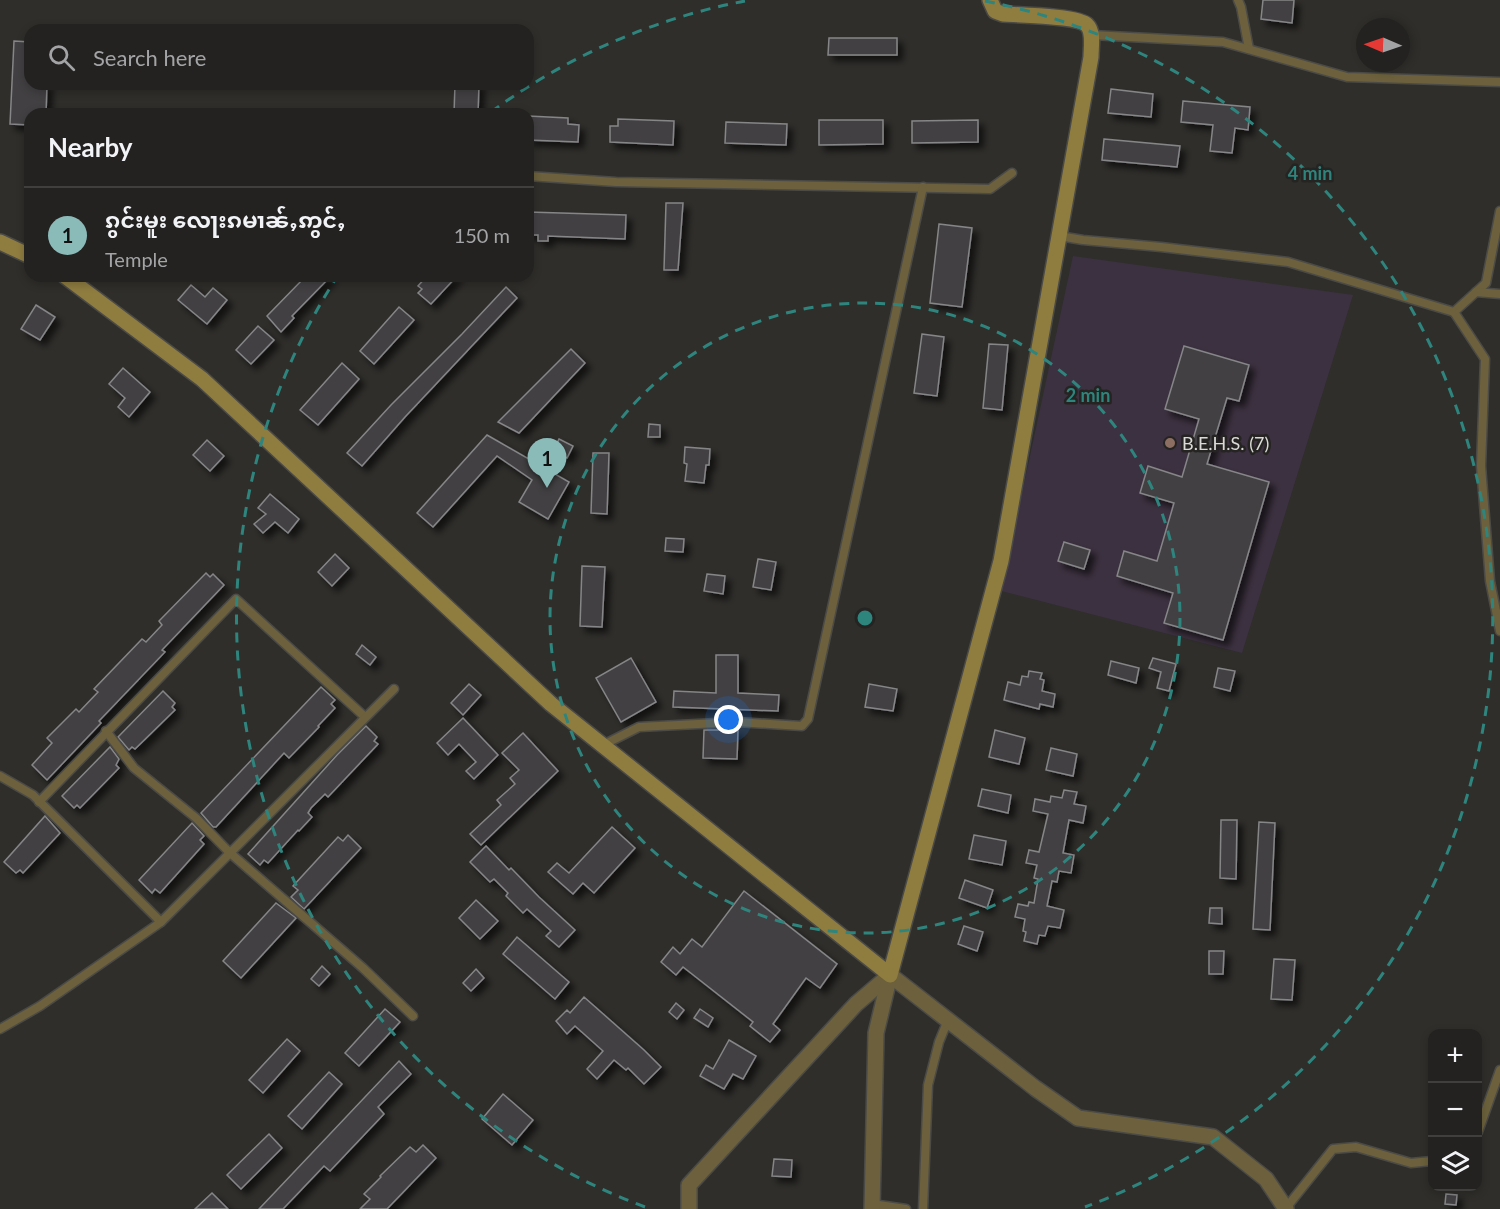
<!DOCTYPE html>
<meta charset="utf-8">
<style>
body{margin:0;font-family:Lato,"Noto Sans Myanmar",sans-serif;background:#2f2f2d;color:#f1f3f6}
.controls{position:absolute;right:18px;bottom:18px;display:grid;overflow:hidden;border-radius:12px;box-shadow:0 3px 9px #0003}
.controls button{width:54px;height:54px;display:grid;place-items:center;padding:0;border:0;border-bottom:2px solid #403f3e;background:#232220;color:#f1f3f6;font:30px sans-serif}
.compass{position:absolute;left:1356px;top:18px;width:54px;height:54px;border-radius:50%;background:#232220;box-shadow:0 3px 9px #0003;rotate:272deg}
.you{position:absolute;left:729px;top:720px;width:21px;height:21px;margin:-15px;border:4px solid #fff;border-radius:50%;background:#1a73e8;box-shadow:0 0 0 9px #1a73e833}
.badge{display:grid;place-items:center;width:39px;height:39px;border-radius:50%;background:#8bbbb9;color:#111;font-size:20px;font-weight:700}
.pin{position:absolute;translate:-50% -50px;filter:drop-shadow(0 2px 3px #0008)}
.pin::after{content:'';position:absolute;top:32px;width:21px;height:18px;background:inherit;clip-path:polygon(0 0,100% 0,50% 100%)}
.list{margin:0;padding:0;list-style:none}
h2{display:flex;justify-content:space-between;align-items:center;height:78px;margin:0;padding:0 24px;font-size:26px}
h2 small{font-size:20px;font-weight:400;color:#a3a4a5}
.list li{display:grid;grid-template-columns:39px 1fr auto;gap:18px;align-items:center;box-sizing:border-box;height:96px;padding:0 24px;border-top:2px solid #403f3e}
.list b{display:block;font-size:22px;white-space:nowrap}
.list p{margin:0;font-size:20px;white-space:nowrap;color:#a3a4a5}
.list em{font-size:20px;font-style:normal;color:#a3a4a5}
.icon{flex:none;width:33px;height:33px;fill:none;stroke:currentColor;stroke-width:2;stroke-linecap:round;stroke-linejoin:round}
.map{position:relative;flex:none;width:1500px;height:1209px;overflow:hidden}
.search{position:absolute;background:#232220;box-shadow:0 3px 9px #0003;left:24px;top:24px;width:510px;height:66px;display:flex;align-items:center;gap:15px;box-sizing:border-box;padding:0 21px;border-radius:18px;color:#a3a4a5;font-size:22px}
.panel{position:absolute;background:#232220;box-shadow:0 3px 9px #0003;left:24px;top:108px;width:510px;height:174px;border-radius:18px}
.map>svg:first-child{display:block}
.education{fill:#3c3140}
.building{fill:#424143;stroke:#868588;stroke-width:1.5;filter:url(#shadow)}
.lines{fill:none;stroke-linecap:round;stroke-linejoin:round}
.lane-casing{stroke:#4b4a47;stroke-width:11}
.street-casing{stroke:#4b4a47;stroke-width:18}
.secondary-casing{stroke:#4b4a47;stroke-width:18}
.lane{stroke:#6c613c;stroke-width:8}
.street{stroke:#6c613c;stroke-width:15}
.secondary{stroke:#8f7d40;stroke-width:15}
.ring{fill:none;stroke:#2e857e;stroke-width:3;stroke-dasharray:10 8}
.education-dot{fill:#8d6e63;stroke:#262422;stroke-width:2}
.labels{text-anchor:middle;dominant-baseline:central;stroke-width:5;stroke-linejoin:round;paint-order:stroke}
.poi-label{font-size:18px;fill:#dbdad8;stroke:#262422;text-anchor:start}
.centre{fill:#2e857e;stroke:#262422;stroke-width:3}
.ring-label{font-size:18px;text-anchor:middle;font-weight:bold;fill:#2e857e;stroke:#262422;stroke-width:5;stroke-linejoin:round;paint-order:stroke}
</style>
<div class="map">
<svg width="1500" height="1209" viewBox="0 0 1500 1209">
<defs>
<filter id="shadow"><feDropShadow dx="5.5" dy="5.5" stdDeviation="3" flood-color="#0009"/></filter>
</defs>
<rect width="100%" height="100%" fill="#2f2e2b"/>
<path class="education" d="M1073 256 1353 295 1242 653 1001 591Z"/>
<g class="building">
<path d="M1263 0H1294L1292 23 1261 19Z"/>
<path d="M829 38H897V55H828Z"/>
<path d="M14 41 30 42V84H47L46 114H30V125L10 124Z"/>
<path d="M455 84H479L478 114H454Z"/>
<path d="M1111 89 1153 94 1151 117 1108 113Z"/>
<path d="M1183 101 1250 107 1248 130 1235 128 1232 153 1210 151 1213 125 1181 122Z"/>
<path d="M528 116 568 118V124L579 125 578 142 528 140Z"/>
<path d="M618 119 674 121 673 145 610 142V126H618Z"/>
<path d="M819 120H883V144L819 145Z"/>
<path d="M978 120V142L912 143V121Z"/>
<path d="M726 122 787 124 786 145 725 143Z"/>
<path d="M1104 139 1180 146 1177 167 1102 160Z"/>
<path d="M666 203H683L678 270H664Z"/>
<path d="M528 212 626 215 625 239 548 236V241H538V235H528Z"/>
<path d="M939 224 972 228 962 307 930 303Z"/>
<path d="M306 276H331L292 316 294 318 281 332 267 316Z"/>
<path d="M427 276H457L431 304 418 293 422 289 418 286Z"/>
<path d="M191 285 205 297 213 288 227 300 207 324 178 300Z"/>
<path d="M506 287 517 298 405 417 362 466 347 453 391 405 462 334Z"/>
<path d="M36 305 55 317 40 340 21 329Z"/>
<path d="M399 307 414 320 374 364 360 351Z"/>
<path d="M258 326 274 340 251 364 236 350Z"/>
<path d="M922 334 944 337 937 396 914 393Z"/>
<path d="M989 344 1008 345 1002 410 983 408Z"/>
<path d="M1184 346 1249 365 1239 401 1227 398 1207 464 1269 482 1223 640 1164 623 1173 593 1117 576 1124 551 1157 561 1174 503 1140 493 1148 466 1182 477 1199 419 1165 409Z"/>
<path d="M571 349 585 363 519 433 498 422Z"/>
<path d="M342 363 359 379 318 425 300 410Z"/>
<path d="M123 368 150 392 129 417 118 407 125 398 109 384Z"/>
<path d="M649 424 660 425V437H648Z"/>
<path d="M487 435 569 482 548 519 519 502 532 480 497 456 433 527 417 513Z"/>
<path d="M559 439 573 446 567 458 553 451Z"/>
<path d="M207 440 224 456 210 471 193 455Z"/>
<path d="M685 447 710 449 709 465H706L704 483 685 481 687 464 684 463Z"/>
<path d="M593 453H609L607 514 591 513Z"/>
<path d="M270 494 299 519 288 533 275 522 263 533 254 524 266 514 258 508Z"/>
<path d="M666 538 684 539 683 552 665 551Z"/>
<path d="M1064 542 1090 550 1084 569 1058 561Z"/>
<path d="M335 554 349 568 332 586 318 572Z"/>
<path d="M758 559 776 562 771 590 753 587Z"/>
<path d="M582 566 605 567 602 627 580 626Z"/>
<path d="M206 573 210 577 213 574 224 585 162 650 165 652 99 721 101 723 47 780 32 765 52 743 47 738 76 709 79 712 98 692 94 689 142 639 146 642 162 625 159 621Z"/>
<path d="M707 574 725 576 723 594 704 591Z"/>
<path d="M362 645 376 657 370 665 356 654Z"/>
<path d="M716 655H738V693L779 695 778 711 673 707 674 691 716 693Z"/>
<path d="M631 658 656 702 621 722 596 678Z"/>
<path d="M1153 658 1176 664 1169 691 1157 688 1161 672 1149 668Z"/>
<path d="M1111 661 1139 668 1136 683 1108 675Z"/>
<path d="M1218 668 1235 671 1230 691 1214 687Z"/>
<path d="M1029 671 1042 673 1040 679 1044 680 1042 691 1055 694 1053 707 1040 704 1039 709 1004 700 1008 682 1020 685 1022 676 1028 677Z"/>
<path d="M469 684 481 695 463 715 451 703Z"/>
<path d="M869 684 897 689 893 711 865 707Z"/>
<path d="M321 687 335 700 331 704 335 708 318 726 319 727 289 758 284 753 216 827H213L201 813Z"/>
<path d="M163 691 175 703 172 707 175 710 135 749 132 747 129 750 118 737Z"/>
<path d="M463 718 498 755 474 779 466 771 476 762 459 744 448 755 437 743Z"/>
<path d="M366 726 377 737 374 741 378 744 328 797 325 794 311 808 308 813 312 817 299 831 298 830 268 863 264 860 260 865 248 854 337 755Z"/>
<path d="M704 730H738L737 759 703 758Z"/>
<path d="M995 730 1025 738 1019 764 989 757Z"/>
<path d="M523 733 558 771 481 845 470 834 501 805 497 800 515 784 510 778 519 770 502 753Z"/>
<path d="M110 747 119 759 116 765 119 768 80 808 77 805 74 808 62 796Z"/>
<path d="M1051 748 1077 754 1073 776 1046 770Z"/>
<path d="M982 789 1011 795 1008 813 978 806Z"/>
<path d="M1064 790 1077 792 1074 804 1086 806 1083 823 1069 820 1063 853 1074 855 1071 873 1059 871 1057 882 1052 881 1047 906 1064 910 1060 928 1048 926 1045 936 1039 935 1037 944 1024 941 1026 932 1023 931 1025 919 1015 917 1018 904 1028 906 1029 902 1034 903 1038 879 1034 878 1037 865 1026 863 1029 850 1039 852 1048 814 1033 811 1035 799 1050 802 1051 796 1062 798Z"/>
<path d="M45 816 60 833 23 873 20 870 16 873 4 862Z"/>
<path d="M1221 820H1237L1236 879 1220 878Z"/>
<path d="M1259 822 1275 823 1270 930 1253 929Z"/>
<path d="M192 823 204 836 200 840 204 844 160 893 155 889 152 893 139 880Z"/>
<path d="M612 827 635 848 594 893 583 883 573 894 548 872 557 863 569 873Z"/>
<path d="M348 835 361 848 304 909 291 897 298 890 293 886 338 837 343 841Z"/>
<path d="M974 835 1006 841 1002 865 969 859Z"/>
<path d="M486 846 509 870 511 868 539 897 575 930 559 947 546 936 551 931 527 909 523 913 506 896 508 893 494 879 490 882 470 862Z"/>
<path d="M965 880 993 890 987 908 959 898Z"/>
<path d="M744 891 837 964 820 988 806 978 773 1024 780 1030 770 1042 750 1026 753 1022 683 967 676 975 661 962 673 947 680 954 692 939 702 947Z"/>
<path d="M476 900 498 921 480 939 459 918Z"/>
<path d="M276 903 296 918 241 978 223 961Z"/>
<path d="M1210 908H1222V924L1209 923Z"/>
<path d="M964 926 983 932 977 951 958 944Z"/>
<path d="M517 937 569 982 555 999 503 954Z"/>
<path d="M1209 951H1224L1223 974H1209Z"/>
<path d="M1274 959 1295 960 1292 1000 1271 999Z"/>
<path d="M322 966 330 974 319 986 311 979Z"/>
<path d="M476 969 484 978 471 991 463 983Z"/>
<path d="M584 997 644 1050 661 1067 644 1084 628 1068 626 1070 614 1060 597 1079 587 1069 603 1051 575 1026 567 1034 556 1021 567 1010 570 1013Z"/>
<path d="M676 1003 684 1010 677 1019 669 1012Z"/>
<path d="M385 1009 400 1022 359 1066 345 1053Z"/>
<path d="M700 1009 713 1018 708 1027 694 1018Z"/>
<path d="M287 1039 300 1051 263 1093 249 1080Z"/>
<path d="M729 1040 756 1056 743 1079 733 1074 724 1089 700 1076 706 1065 713 1069Z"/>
<path d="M399 1061 411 1074 378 1107 384 1114 330 1171 324 1166 283 1209H259Z"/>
<path d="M329 1072 342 1084 302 1129 288 1116Z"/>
<path d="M503 1094 533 1120 512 1145 482 1119Z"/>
<path d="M269 1134 282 1148 241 1189 227 1175Z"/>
<path d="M423 1145 436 1158 387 1209H360L370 1199 364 1194 381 1177 380 1176 410 1147 416 1152Z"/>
<path d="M774 1159 792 1160 791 1177 772 1176Z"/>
<path d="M212 1193 228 1209H195Z"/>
<path d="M1446 1194 1457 1195 1456 1205 1445 1204Z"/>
</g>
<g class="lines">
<defs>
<g id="lane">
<path d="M1238 0 1241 7 1249 49"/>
<path d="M1092 35 1223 42 1347 77 1500 82"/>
<path d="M528 176 616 182 990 189 1012 173"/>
<path d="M1059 236 1083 240 1161 247 1288 262 1454 312 1486 283 1500 211"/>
<path d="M1476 292 1500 294"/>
<path d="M1454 312 1485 359 1481 466 1490 581 1500 631"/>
<path d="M106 731 134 768 196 818 229 852 363 968 413 1016"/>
<path d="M603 745 639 727 737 722 802 726 808 719 923 187"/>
<path d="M0 776 33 795 161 922 40 1006 0 1029"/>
<path d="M39 802 236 599 365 717"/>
<path d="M161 922 394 689"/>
<path d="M1478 1132 1500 1070"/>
<path d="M872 1204 906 1209"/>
<path d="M1286 1208 1333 1149 1356 1147 1411 1163 1432 1161"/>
<path d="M923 1209 928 1085 939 1042 948 1020"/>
</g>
<g id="street">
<path d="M890 975 1035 1088 1078 1118 1213 1137 1266 1179 1286 1209"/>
<path d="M689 1209V1185L856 1004 890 975"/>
<path d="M872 1209 876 1033 890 975"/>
</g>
<g id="secondary">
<path d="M0 242 30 256"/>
<path d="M65 276 202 379 551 704 890 975 1001 561 1091 57C1091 47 1094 32 1087 25 1079 16 1018 15 1003 14L995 11 990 0"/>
</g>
</defs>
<use href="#lane" class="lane-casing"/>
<use href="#street" class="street-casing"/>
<use href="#secondary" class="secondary-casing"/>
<use href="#lane" class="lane"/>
<use href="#street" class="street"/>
<use href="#secondary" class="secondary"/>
</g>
<g class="ring">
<circle cx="865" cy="618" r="315"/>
<path d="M645 1207A629 629 0 0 1 335 280M491 112A629 629 0 0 1 745 1M985 1A629 629 0 0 1 1085 1207"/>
</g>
<circle class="education-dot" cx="1170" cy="443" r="6"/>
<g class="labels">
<g class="poi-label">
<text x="1182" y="443">B.E.H.S. (7)</text>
</g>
</g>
<circle cx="865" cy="618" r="9" class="centre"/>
<g class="ring-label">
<text x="1310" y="180">4 min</text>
<text x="1088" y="402">2 min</text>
</g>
</svg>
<div class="controls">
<button>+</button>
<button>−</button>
<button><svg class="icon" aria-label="layers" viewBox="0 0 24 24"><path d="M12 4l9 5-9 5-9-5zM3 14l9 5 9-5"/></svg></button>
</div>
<svg class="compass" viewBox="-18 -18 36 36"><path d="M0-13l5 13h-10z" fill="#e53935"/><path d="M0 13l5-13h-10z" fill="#a3a4a5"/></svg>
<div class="you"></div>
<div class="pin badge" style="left:547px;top:488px">1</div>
<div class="search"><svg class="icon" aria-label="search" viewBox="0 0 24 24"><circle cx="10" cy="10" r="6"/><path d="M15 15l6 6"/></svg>Search here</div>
<section class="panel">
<h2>Nearby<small></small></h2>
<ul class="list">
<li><span class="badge">1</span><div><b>ၵွင်းမူး လေႃးၵမၢၼ်ႇဢွင်ႇ</b><p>Temple</p></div><em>150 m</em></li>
</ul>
</section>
</div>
